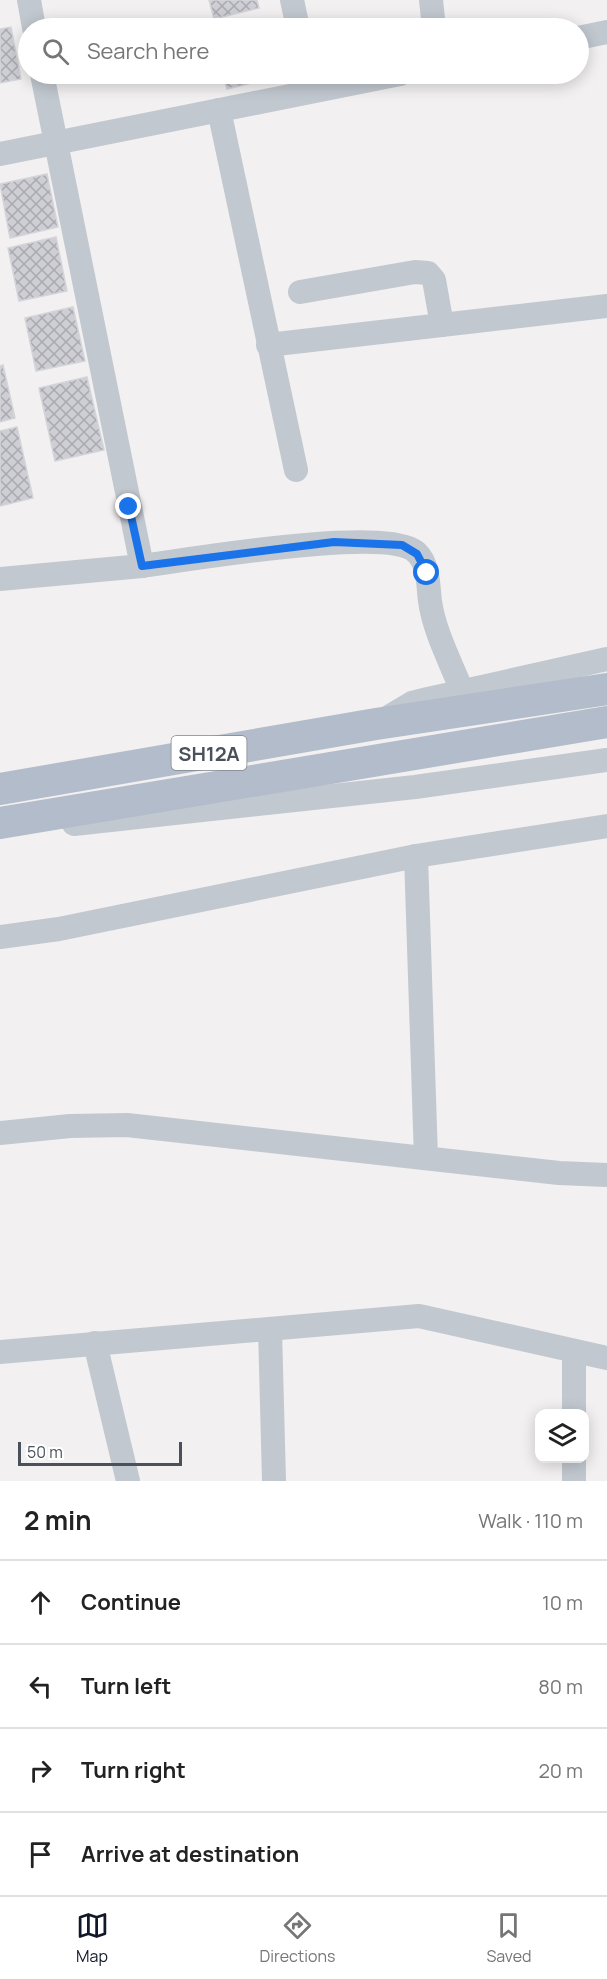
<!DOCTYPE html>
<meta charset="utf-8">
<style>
body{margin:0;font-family:Manrope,sans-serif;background:#f2f2f2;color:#222}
.controls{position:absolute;right:18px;bottom:18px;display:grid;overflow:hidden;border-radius:12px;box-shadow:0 3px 15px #0003}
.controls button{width:54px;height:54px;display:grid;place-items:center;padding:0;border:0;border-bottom:2px solid #e0e0e0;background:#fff;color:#222;font:30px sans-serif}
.scale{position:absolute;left:18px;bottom:15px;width:164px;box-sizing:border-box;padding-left:6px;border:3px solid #4a515b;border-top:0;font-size:16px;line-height:21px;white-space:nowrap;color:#4a515b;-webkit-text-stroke:4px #fff;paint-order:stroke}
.stop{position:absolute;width:18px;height:18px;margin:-14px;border:4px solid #1a73e8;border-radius:50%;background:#fff}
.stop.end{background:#1a73e8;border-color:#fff;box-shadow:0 2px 6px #0008}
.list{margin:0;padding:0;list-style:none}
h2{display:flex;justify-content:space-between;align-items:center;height:78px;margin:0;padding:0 24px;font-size:26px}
h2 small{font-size:20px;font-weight:400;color:#767676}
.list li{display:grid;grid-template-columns:39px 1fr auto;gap:18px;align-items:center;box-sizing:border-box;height:84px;padding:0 24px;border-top:2px solid #e0e0e0}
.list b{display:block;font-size:22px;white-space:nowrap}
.list em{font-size:20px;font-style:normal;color:#767676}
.icon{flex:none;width:33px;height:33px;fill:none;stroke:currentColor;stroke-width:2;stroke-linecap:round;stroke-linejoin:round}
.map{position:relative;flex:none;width:607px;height:1481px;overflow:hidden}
.search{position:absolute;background:#fff;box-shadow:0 3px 15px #0003;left:18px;right:18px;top:18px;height:66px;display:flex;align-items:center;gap:15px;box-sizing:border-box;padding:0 21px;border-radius:33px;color:#767676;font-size:22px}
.sheet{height:414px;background:#fff}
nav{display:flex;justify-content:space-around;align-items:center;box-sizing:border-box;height:84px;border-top:2px solid #e0e0e0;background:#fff;font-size:16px;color:#767676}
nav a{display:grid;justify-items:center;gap:3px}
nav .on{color:#111827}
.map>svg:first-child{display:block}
.building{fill:url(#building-cross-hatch);stroke:#d4d5da;stroke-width:1.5}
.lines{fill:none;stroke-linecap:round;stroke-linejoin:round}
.minor{stroke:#c2c8d0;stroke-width:24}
.major{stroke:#b3bccb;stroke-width:32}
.route{stroke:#1a73e8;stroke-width:8}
.labels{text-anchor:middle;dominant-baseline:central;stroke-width:4.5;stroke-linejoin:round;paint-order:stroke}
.shield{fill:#fff;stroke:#80858c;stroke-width:1.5}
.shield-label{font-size:20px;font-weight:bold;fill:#4a515b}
</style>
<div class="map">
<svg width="607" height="1481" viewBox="0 0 607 1481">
<defs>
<pattern id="building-cross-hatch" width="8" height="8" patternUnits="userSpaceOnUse" patternTransform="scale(1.5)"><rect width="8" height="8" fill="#ceced4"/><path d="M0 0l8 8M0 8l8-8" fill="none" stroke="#a9aaaf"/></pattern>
</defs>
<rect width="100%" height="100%" fill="#f2f0f0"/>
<g class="building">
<path d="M209 0H257L259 8 214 19Z"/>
<path d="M11 27 21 79 0 83V29Z"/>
<path d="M223 74H270L272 78 227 89Z"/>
<path d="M47 174 58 227 10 238 0 184Z"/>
<path d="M56 237 67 291 19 301 8 248Z"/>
<path d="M73 307 85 361 36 371 25 318Z"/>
<path d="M3 365 15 418 0 422V366Z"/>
<path d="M87 377 104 450 55 461 39 388Z"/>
<path d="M17 427 33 498 0 506V431Z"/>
</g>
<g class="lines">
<g class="minor">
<path d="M29 0 34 28"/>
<path d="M292 0 298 28"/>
<path d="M431 0 434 28"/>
<path d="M578 38 607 32"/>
<path d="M219 110 296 470"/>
<path d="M0 154 400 74"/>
<path d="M300 292 415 272 428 273 434 280 442 325"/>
<path d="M268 345 607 306"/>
<path d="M142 566C187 560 389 525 417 553 429 565 428 586 430 601 434 631 451 663 462 691"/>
<path d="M0 579 142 566 42 74"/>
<path d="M390 716 412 703 428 699 607 659"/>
<path d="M74 824 415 787 607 760"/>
<path d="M416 856 426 1158"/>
<path d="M0 937 59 929 416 856 607 826"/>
<path d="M0 1133 70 1126 127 1125 559 1173 607 1175"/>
<path d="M270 1329 274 1481"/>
<path d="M95 1343 128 1481"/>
<path d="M0 1352 419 1316 607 1358"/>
<path d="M574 1414V1351"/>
<path d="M574 1481V1458"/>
</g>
<g class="major">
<path d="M0 789 376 724 607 689"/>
<path d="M0 823 607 722"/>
</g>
</g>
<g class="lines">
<path class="route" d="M129 507 142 566 334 542 402 545 417 554 427 573"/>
</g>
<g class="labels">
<rect class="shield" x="171.5" y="736" width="75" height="34" rx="4.5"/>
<g class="shield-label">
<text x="209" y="753">SH12A</text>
</g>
</g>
</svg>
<div class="controls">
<button><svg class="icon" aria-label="layers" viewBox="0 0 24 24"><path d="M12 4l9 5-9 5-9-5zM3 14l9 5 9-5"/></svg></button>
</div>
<div class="scale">50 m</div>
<div class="stop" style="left:427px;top:573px"></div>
<div class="stop end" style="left:129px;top:507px"></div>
<div class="search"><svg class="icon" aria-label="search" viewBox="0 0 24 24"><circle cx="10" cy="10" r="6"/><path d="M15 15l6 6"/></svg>Search here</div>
</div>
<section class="sheet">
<h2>2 min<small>Walk · 110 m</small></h2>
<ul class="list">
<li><svg class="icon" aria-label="ahead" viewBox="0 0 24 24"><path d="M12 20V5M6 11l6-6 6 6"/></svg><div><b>Continue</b></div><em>10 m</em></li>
<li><svg class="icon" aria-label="left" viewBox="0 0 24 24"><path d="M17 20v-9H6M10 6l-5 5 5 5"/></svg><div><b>Turn left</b></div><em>80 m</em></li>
<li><svg class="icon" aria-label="right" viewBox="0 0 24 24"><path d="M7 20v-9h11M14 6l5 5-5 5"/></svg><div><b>Turn right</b></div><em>20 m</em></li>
<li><svg class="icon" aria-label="arrive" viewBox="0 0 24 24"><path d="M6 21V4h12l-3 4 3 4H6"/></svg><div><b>Arrive at destination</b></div></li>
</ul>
</section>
<nav>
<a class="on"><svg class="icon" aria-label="map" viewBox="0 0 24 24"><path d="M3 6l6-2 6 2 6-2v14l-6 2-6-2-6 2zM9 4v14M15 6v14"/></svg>Map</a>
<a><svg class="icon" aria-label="directions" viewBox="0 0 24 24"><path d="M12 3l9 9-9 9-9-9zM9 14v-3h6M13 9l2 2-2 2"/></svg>Directions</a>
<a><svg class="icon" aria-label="saved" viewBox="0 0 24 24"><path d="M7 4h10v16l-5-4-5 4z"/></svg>Saved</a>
</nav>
